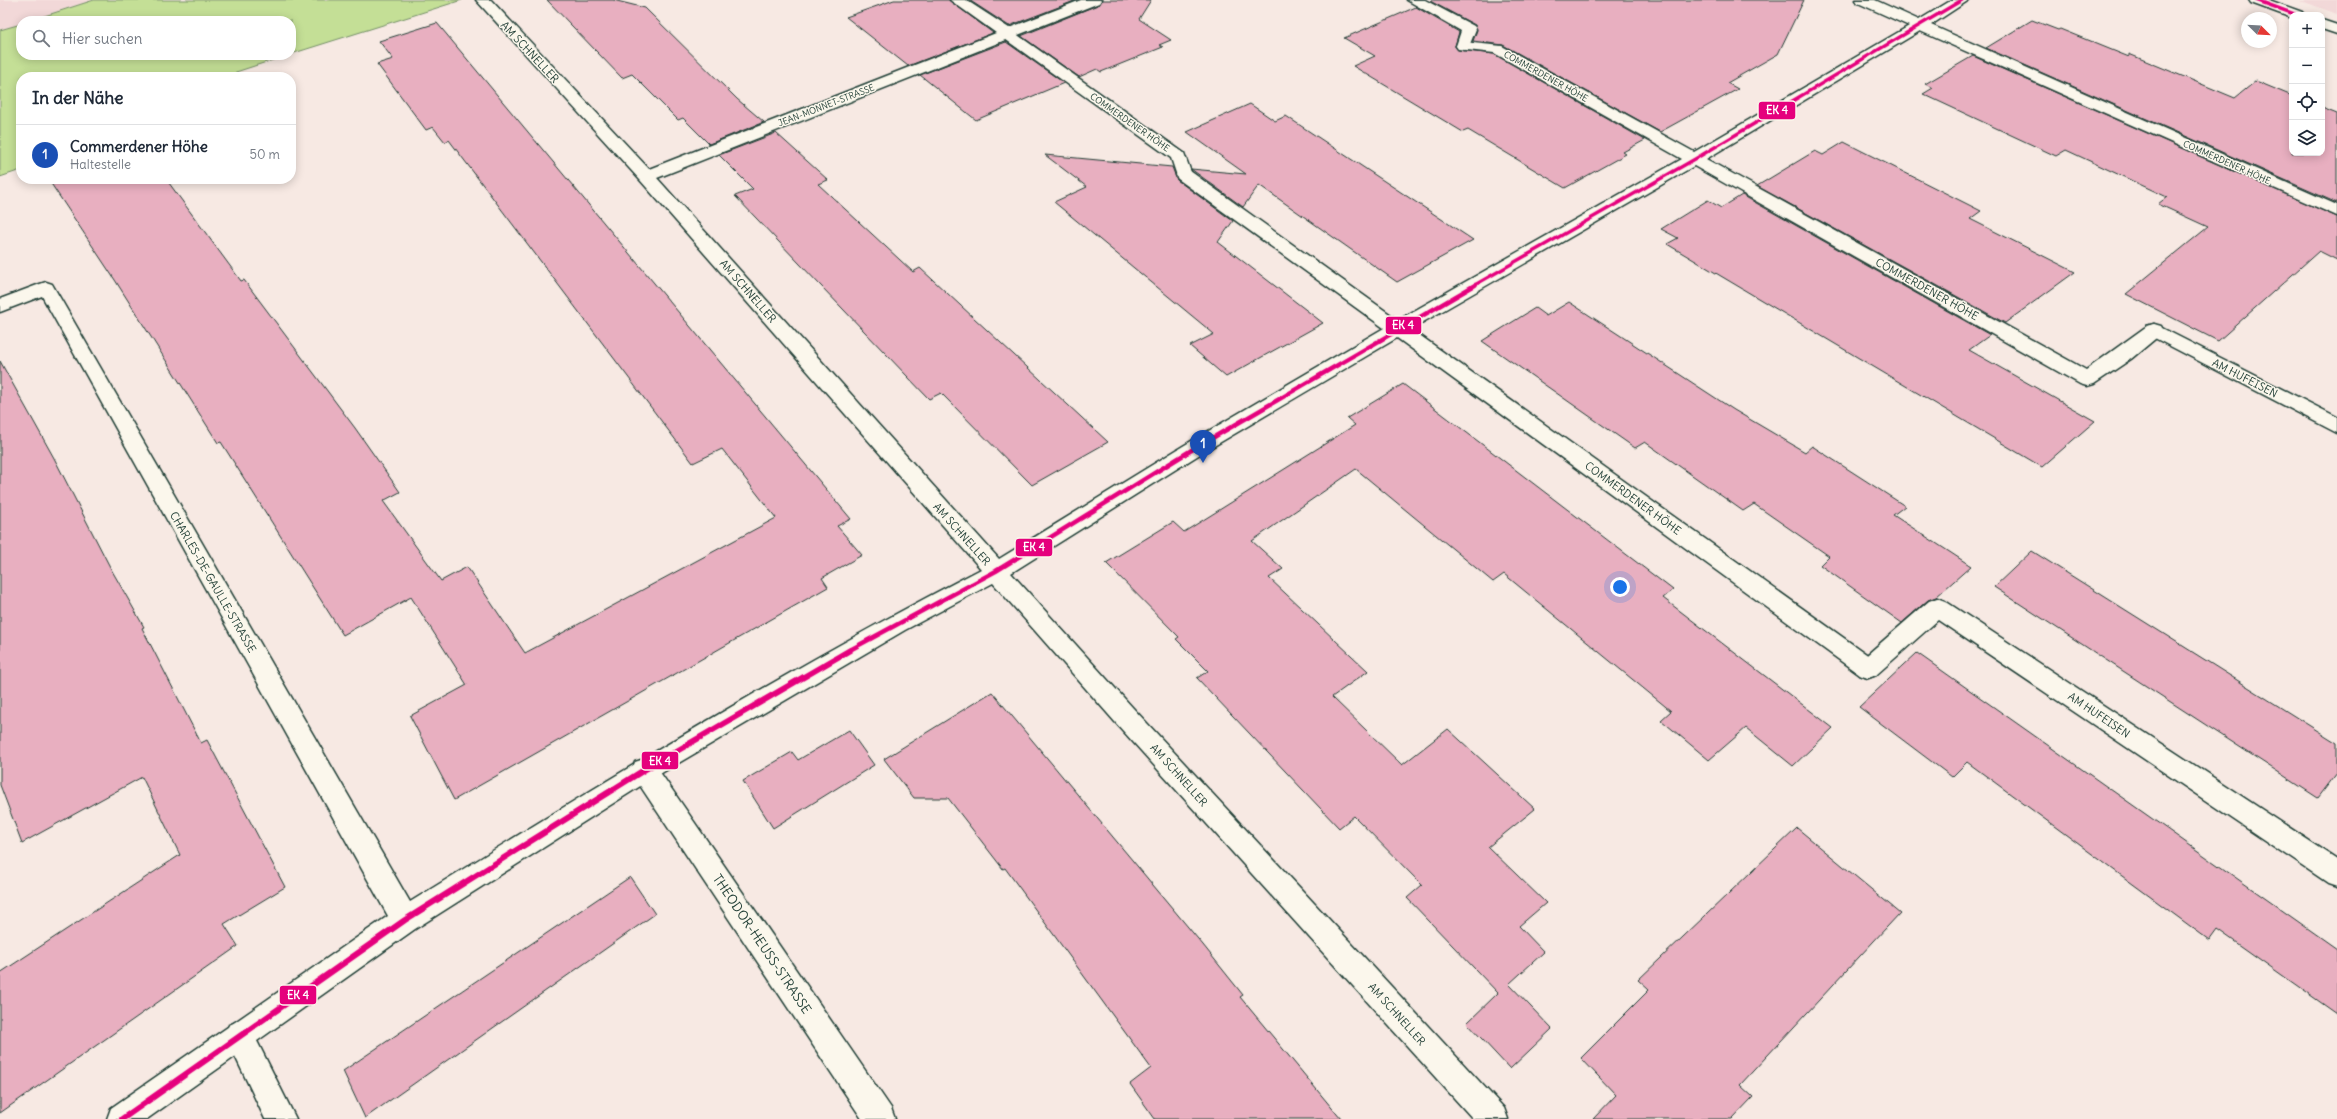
<!DOCTYPE html>
<html lang="de">
<meta charset="utf-8">
<style>
body{margin:0;font-family:Delius,sans-serif;background:#f2f2f3;color:#1f2937}
.controls{position:absolute;right:12px;top:12px;display:grid;overflow:hidden;border-radius:8px;box-shadow:0 2px 10px #0003}
.controls button{width:36px;height:36px;display:grid;place-items:center;padding:0;border:0;border-bottom:1px solid #e0e1e3;background:#fff;color:#1f2937;font:20px sans-serif}
.compass{position:absolute;left:2241px;top:12px;width:36px;height:36px;border-radius:50%;background:#fff;box-shadow:0 2px 10px #0003;rotate:114deg}
.you{position:absolute;left:1620px;top:587px;width:14px;height:14px;margin:-10px;border:3px solid #fff;border-radius:50%;background:#1a73e8;box-shadow:0 0 0 6px #1a73e833}
.badge{display:grid;place-items:center;width:26px;height:26px;border-radius:50%;background:#1a73e8;color:#fff;font-size:13px;font-weight:700}
.pin{position:absolute;translate:-50% -33px;filter:drop-shadow(0 1px 2px #0008)}
.pin::after{content:'';position:absolute;top:21px;width:14px;height:12px;background:inherit;clip-path:polygon(0 0,100% 0,50% 100%)}
.list{margin:0;padding:0;list-style:none}
h2{display:flex;justify-content:space-between;align-items:center;height:52px;margin:0;padding:0 16px;font-size:17px}
h2 small{font-size:13px;font-weight:400;color:#747a83}
.list li{display:grid;grid-template-columns:26px 1fr auto;gap:12px;align-items:center;box-sizing:border-box;height:60px;padding:0 16px;border-top:1px solid #e0e1e3}
.list b{display:block;font-size:15px;white-space:nowrap}
.list p{margin:0;font-size:13px;white-space:nowrap;color:#747a83}
.list em{font-size:13px;font-style:normal;color:#747a83}
.icon{flex:none;width:22px;height:22px;fill:none;stroke:currentColor;stroke-width:2;stroke-linecap:round;stroke-linejoin:round}
.map{position:relative;flex:none;width:2337px;height:1119px;overflow:hidden}
.search{position:absolute;background:#fff;box-shadow:0 2px 10px #0003;left:16px;top:16px;width:280px;height:44px;display:flex;align-items:center;gap:10px;box-sizing:border-box;padding:0 14px;border-radius:16px;color:#747a83;font-size:15px}
.panel{position:absolute;background:#fff;box-shadow:0 2px 10px #0003;left:16px;top:72px;width:280px;height:112px;border-radius:16px}
.map>svg:first-child{display:block}
.built{fill:#f2d8d8}
.green{fill:#c4df96;stroke:#728e65}
.building{fill:#e8afc0;stroke:#1f3d34}
.lines{fill:none;stroke-linecap:round;stroke-linejoin:round}
.service-casing{stroke:#1f3d34;stroke-width:3}
.minor-casing{stroke:#1f3d34;stroke-width:3}
.secondary-casing{stroke:#1f3d34;stroke-width:3}
.service{fill:#fbf7ec;fill-rule:evenodd}
.minor{fill:#fbf7ec;fill-rule:evenodd}
.secondary{fill:#fbf7ec;fill-rule:evenodd}
.bus-1-far2-casing{stroke:#fbf7ec;stroke-width:5.5}
.bus-1-far1-casing{stroke:#fbf7ec;stroke-width:8}
.bus-1-casing{stroke:#fbf7ec;stroke-width:9}
.bus-1-far2{stroke:#e5007d;stroke-width:3.5}
.bus-1-far1{stroke:#e5007d;stroke-width:4.5}
.bus-1{stroke:#e5007d;stroke-width:6}
.labels{text-anchor:middle;dominant-baseline:central;stroke-width:3;stroke-linejoin:round;paint-order:stroke}
.far-street-label{font-size:9px;fill:#1f3d34;stroke:#fbf7ec}
.street-label{font-size:11px;fill:#1f3d34;stroke:#fbf7ec}
.near-street-label{font-size:13px;fill:#1f3d34;stroke:#fbf7ec}
.line-badge{stroke:#fbf7ec;stroke-width:1.5}
.badge-label{font-size:11px;text-anchor:middle;font-weight:bold;fill:#fff}
</style>
<div class="map">
<svg width="2337" height="1119" viewBox="0 0 2337 1119">
<rect width="100%" height="100%" fill="#f7e9e3"/>
<filter id="ink" filterUnits="userSpaceOnUse"><feTurbulence type="fractalNoise" baseFrequency=".025" numOctaves="2"/><feDisplacementMap in="SourceGraphic" scale="8" xChannelSelector="R" yChannelSelector="G"/><feConvolveMatrix kernelMatrix="1 2 1 2 8 2 1 2 1" color-interpolation-filters="sRGB"/></filter>
<g filter="url(#ink)">
<g class="built">
<path d="M0 0H94L29 21H21V24L0 30Z"/>
<path d="M2299 0H2337V14Z"/>
</g>
<g class="green">
<path d="M94 0H462L291 54V21H29Z"/>
<path d="M21 24V55H288L236 72 238 77H21V170L0 177V30Z"/>
</g>
<g class="building">
<path d="M547 0H613L645 8 737 99 764 122 709 144 683 118 678 120 632 74 622 78Z"/>
<path d="M894 0H949L993 33 908 66 846 17Z"/>
<path d="M969 0H1077L1009 26Z"/>
<path d="M1102 0H1151L1139 19 1171 40 1159 45 1163 47 1101 72 1097 69 1079 77 1021 36 1100 4Z"/>
<path d="M1432 0H1804L1778 54 1727 83 1738 89 1660 132 1503 45 1473 41 1477 30 1475 25 1430 1Z"/>
<path d="M1416 7 1459 32 1455 46 1458 50 1494 54 1645 140 1623 152 1626 154 1565 188 1468 130 1463 132 1353 66 1375 56 1344 38Z"/>
<path d="M2032 20 2058 30 2060 29 2129 57V54L2235 98 2256 81 2292 96V153H2322V108L2337 114V203L1986 48Z"/>
<path d="M437 23 851 519 837 526 862 555 822 578 828 587 454 800 410 716 467 685 411 597 343 635 221 442 218 443 115 280 48 179H166L241 281 244 280 355 428 400 492 383 501 441 581 467 567 525 653 776 518 722 449 693 463 449 140 445 142 433 127 426 130 377 64 393 59 379 41Z"/>
<path d="M1006 42 1064 83 976 120 920 75Z"/>
<path d="M1973 56 2337 217V260L2319 251 2218 341 2126 294 2208 227 2158 204 2167 197 2066 150 2056 156 1923 94 1933 88 1925 84Z"/>
<path d="M1250 104 1275 121 1286 116 1473 240 1397 282 1259 185 1243 207 1191 169 1246 174 1187 132Z"/>
<path d="M776 133 828 180 818 184 913 272 920 268 1108 442 1032 485 941 393 929 399 735 196 753 189 719 155Z"/>
<path d="M1844 142 1981 211 1970 219 2075 272 2005 323 1757 186 1815 151 1823 155Z"/>
<path d="M1045 155 1172 167 1177 180 1233 221 1218 242 1323 323 1226 377 1190 346 1214 334 1054 202 1087 187Z"/>
<path d="M1742 195 1990 335 1969 350 2095 421 2042 467 1667 244 1678 238 1661 229 1708 200 1721 208Z"/>
<path d="M1569 302 1734 410 1805 452 1812 446 1905 506 1893 515 1971 566 1936 597 1928 600 1902 623 1820 565 1829 556 1754 504 1743 511 1645 442 1635 448 1482 341 1535 308 1546 316Z"/>
<path d="M0 361 54 458 111 569 144 627 142 628 201 743 207 740 285 887 224 924 238 946 0 1113V973L180 855 142 777 22 843 0 785Z"/>
<path d="M1403 384 1673 590 1663 598 1833 728 1793 766 1746 728 1709 760 1661 720 1671 711 1504 574 1493 582 1356 469 1252 541 1283 569 1269 578 1368 671 1332 697 1402 765 1448 729 1535 809 1488 847 1546 903 1519 926 1544 952 1509 984 1552 1029 1510 1069 1467 1023 1498 993 1407 898 1422 885 1354 816 1339 828 1197 678 1208 671 1176 639 1179 637 1106 563 1173 522 1184 532 1355 425 1347 418Z"/>
<path d="M2032 551 2337 743V773L2318 798 1994 587Z"/>
<path d="M1917 653 2337 949V1014L2217 929 2209 940 1967 762 1952 777 1859 707Z"/>
<path d="M992 692 1203 945 1243 995 1240 997 1341 1119H1155L1130 1084 1151 1068 1005 868 1003 869 948 798H914L884 759Z"/>
<path d="M849 730 874 765 773 828 743 781 792 752 798 760Z"/>
<path d="M1797 828 1900 913 1740 1085 1753 1097 1732 1119H1593L1616 1095 1581 1058 1649 990 1638 980Z"/>
<path d="M630 877 655 914 365 1118 343 1071Z"/>
</g>
<g class="lines">
<defs>
<g id="service">
<path d="M1407 0H1425L1474 26 1476 29 1468 49 1463 50 1456 46 1461 31Z"/>
<path d="M1007 30 1012 31 1184 153 1192 175 1190 179H1178L1171 158 1002 37 1000 34 1002 31Z"/>
<path d="M2154 324 2337 417V433L2147 334 2145 330 2147 326Z"/>
<path d="M1937 598 1945 601 2337 859V886L2328 883 1938 620 1876 675 1868 678 1860 675 1856 668 1860 661 1929 601Z"/>
<path d="M644 759 653 762 891 1108 895 1119H862L635 778 632 770 635 762Z"/>
<path d="M239 1021 249 1025 296 1119H265L225 1035 229 1025Z"/>
</g>
<path id="minor" d="M476 0H491L649 169 996 33 950 0H966L1009 28 1081 0H1101L1099 3 657 178 999 559 1183 446 1384 328 1178 179 1176 175 1178 171H1190L1398 320 1682 159 1494 53 1458 49 1456 46 1458 43 1463 42 1502 46 1694 152 1909 26 1858 3 1856 0H1875L1919 20 1952 0H1969L1931 25 2337 205V216L1920 31 1706 159 2086 370 2147 326 2154 324 2161 326 2163 330 2161 334 2131 359 2094 384 2087 386 2080 384 1694 166 1411 329 1876 661 1880 668 1876 675 1868 678 1860 675 1397 338 1197 456 1011 573 1133 708 1504 1108 1508 1119H1473L1115 722 993 583 905 630 653 778 415 929 147 1119H107L111 1108 388 916 42 296 0 312V299L40 284 46 282 52 284 410 902C597 786 785 670 981 569L640 180Z"/>
<g id="secondary">
<path d="M2249 0H2269L2302 12 2304 15H2292V18L2251 3Z"/>
<path d="M2322 20 2337 25V34L2322 29Z"/>
</g>
</defs>
<use href="#service" class="service-casing"/>
<use href="#minor" class="minor-casing"/>
<use href="#secondary" class="secondary-casing"/>
<use href="#service" class="service"/>
<use href="#minor" class="minor"/>
<use href="#secondary" class="secondary"/>
<defs>
<g id="bus-1-far2">
<path d="M2256 0 2297 15"/>
<path d="M1473 286 1695 159 1962 0"/>
</g>
<path id="bus-1-far1" d="M848 651 996 571 1190 451 1475 285"/>
<path id="bus-1" d="M122 1119 405 920 644 770 850 650"/>
</defs>
<use href="#bus-1-far2" class="bus-1-far2-casing"/>
<use href="#bus-1-far1" class="bus-1-far1-casing"/>
<use href="#bus-1" class="bus-1-casing"/>
<use href="#bus-1-far2" class="bus-1-far2"/>
<use href="#bus-1-far1" class="bus-1-far1"/>
<use href="#bus-1" class="bus-1"/>
</g>
</g>
<g class="labels">
<g class="far-street-label">
<text transform="translate(1546 76) rotate(29)">COMMERDENER HÖHE</text>
<text transform="translate(826 105) rotate(-21)">JEAN-MONNET-STRASSE</text>
<text transform="translate(1130 122) rotate(35)">COMMERDENER HÖHE</text>
<text transform="translate(2227 162) rotate(24)">COMMERDENER HÖHE</text>
</g>
<g class="street-label">
<text transform="translate(530 52) rotate(47)">AM SCHNELLER</text>
<text transform="translate(1927 289) rotate(29)">COMMERDENER HÖHE</text>
<text transform="translate(748 291) rotate(49)">AM SCHNELLER</text>
<text transform="translate(2245 378) rotate(27)">AM HUFEISEN</text>
<text transform="translate(1633 498) rotate(36)">COMMERDENER HÖHE</text>
<text transform="translate(962 534) rotate(48)">AM SCHNELLER</text>
<text transform="translate(213 582) rotate(60)">CHARLES-DE-GAULLE-STRASSE</text>
<text transform="translate(2099 715) rotate(34)">AM HUFEISEN</text>
<text transform="translate(1179 775) rotate(48)">AM SCHNELLER</text>
<text transform="translate(1397 1014) rotate(48)">AM SCHNELLER</text>
</g>
<g class="near-street-label">
<text transform="translate(762 944) rotate(56)">THEODOR-HEUSS-STRASSE</text>
</g>
</g>
<g class="line-badge">
<rect x="1758" y="101" width="38" height="19" rx="4" fill="#e5007d"/>
<rect x="1385" y="316" width="37" height="19" rx="4" fill="#e5007d"/>
<rect x="1015" y="538" width="38" height="19" rx="4" fill="#e5007d"/>
<rect x="641" y="751" width="38" height="19" rx="4" fill="#e5007d"/>
<rect x="279" y="985" width="38" height="20" rx="4" fill="#e5007d"/>
</g>
<g class="badge-label">
<text x="1777" y="114">EK 4</text>
<text x="1403" y="329">EK 4</text>
<text x="1034" y="551">EK 4</text>
<text x="660" y="765">EK 4</text>
<text x="298" y="999">EK 4</text>
</g>
</svg>
<div class="controls">
<button>+</button>
<button>−</button>
<button><svg class="icon" aria-label="locate" viewBox="0 0 24 24"><circle cx="12" cy="12" r="6"/><path d="M12 2v4M12 18v4M2 12h4M18 12h4"/></svg></button>
<button><svg class="icon" aria-label="layers" viewBox="0 0 24 24"><path d="M12 4l9 5-9 5-9-5zM3 14l9 5 9-5"/></svg></button>
</div>
<svg class="compass" viewBox="-18 -18 36 36"><path d="M0-13l5 13h-10z" fill="#e53935"/><path d="M0 13l5-13h-10z" fill="#747a83"/></svg>
<div class="you"></div>
<div class="pin badge" style="left:1203px;top:463px;background:#1a4fb4">1</div>
<div class="search"><svg class="icon" aria-label="search" viewBox="0 0 24 24"><circle cx="10" cy="10" r="6"/><path d="M15 15l6 6"/></svg>Hier suchen</div>
<section class="panel">
<h2>In der Nähe<small></small></h2>
<ul class="list">
<li><span class="badge" style="background:#1a4fb4">1</span><div><b>Commerdener Höhe</b><p>Haltestelle</p></div><em>50 m</em></li>
</ul>
</section>
</div>
